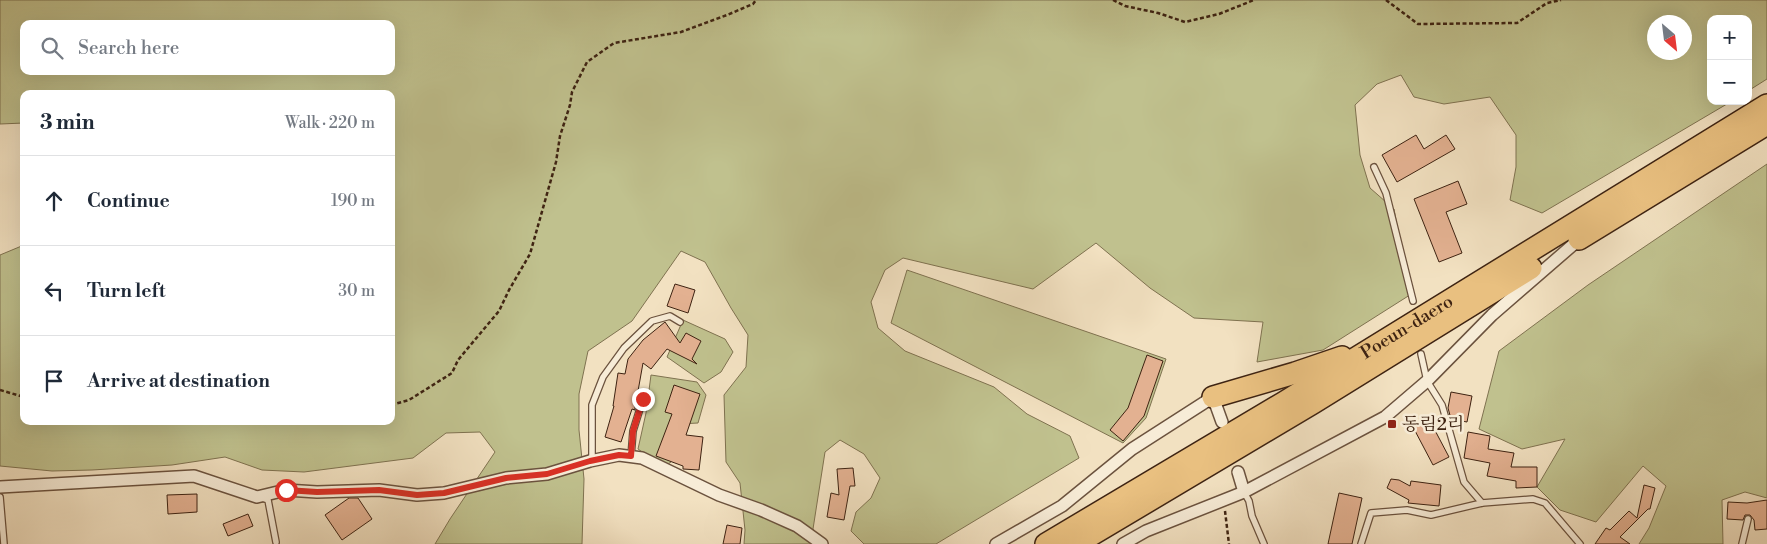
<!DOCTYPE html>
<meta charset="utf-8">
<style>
body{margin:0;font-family:"Libre Bodoni","Noto Serif KR",serif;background:#f6f6f7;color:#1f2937}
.controls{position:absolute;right:15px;top:15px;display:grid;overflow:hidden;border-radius:10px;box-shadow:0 5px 20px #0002}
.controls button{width:45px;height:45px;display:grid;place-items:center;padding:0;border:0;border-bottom:1px solid #e0e1e3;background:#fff;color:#1f2937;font:25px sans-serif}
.compass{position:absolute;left:1647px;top:15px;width:45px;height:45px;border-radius:50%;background:#fff;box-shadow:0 5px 20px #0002;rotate:152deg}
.stop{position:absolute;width:15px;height:15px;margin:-11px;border:4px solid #d93025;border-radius:50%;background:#fff}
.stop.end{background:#d93025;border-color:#fff;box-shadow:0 1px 5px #0008}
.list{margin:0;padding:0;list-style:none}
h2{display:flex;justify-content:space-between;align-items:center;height:65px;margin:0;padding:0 20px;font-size:21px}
h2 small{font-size:16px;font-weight:400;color:#747a83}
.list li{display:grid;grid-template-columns:32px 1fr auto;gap:15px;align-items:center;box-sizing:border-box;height:90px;padding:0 20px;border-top:1px solid #e0e1e3}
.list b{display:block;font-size:19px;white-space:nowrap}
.list em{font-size:16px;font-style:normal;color:#747a83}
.icon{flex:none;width:28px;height:28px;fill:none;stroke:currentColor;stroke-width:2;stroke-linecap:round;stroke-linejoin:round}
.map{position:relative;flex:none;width:1767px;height:544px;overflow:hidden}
.search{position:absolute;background:#fff;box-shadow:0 5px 20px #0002;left:20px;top:20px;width:375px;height:55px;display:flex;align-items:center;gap:12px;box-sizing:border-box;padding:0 18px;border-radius:10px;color:#747a83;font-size:19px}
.panel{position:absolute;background:#fff;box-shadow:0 5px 20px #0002;left:20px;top:90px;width:375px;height:335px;border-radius:10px}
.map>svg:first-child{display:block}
.green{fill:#c0c18e;stroke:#7f7250;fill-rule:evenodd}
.building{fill:#e3b191;stroke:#3e2312}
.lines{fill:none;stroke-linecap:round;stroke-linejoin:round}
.lane-casing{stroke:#6b523e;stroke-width:8}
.street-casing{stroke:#6b523e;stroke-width:14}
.highway-casing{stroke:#3e2312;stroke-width:24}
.path{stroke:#3e2312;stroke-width:2.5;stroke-dasharray:4 2.5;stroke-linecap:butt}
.lane{stroke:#f7ecd7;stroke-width:5.5}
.street{stroke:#f7ecd7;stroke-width:11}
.highway{stroke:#e9c080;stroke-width:21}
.route{stroke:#d93025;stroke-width:6}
.poi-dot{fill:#8f2418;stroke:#f7ecd7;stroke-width:2}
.labels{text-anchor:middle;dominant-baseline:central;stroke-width:5;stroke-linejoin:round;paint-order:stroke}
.street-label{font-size:18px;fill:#3e2312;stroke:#f7ecd7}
.poi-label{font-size:18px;fill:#3e2312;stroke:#f7ecd7;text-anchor:start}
</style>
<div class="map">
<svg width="1767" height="544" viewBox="0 0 1767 544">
<rect width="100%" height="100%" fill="#f2e1c1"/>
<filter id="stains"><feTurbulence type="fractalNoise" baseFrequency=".004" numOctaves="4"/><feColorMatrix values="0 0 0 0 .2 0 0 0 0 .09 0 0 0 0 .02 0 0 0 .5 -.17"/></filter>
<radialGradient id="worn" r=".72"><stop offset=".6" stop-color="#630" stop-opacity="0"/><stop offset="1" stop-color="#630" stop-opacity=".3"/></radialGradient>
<g class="green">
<path d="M0 0H1767V79L1748 91V19H1711V101H1732L1542 213 1510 200 1516 167V135L1490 97 1444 104 1414 97 1401 75 1377 84 1355 105 1360 155 1370 188 1394 209 1402 253 1413 293 1323 350 1257 362 1263 322 1194 318 1150 288 1096 243 1033 289 903 258 885 270 871 302 878 328 905 351 994 387 1027 414 1070 436 1079 458 936 544H864L851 531 856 512 871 498 880 478 864 454 840 440 825 452 813 529 818 544H744L745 530 740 483 726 462 724 395 746 367 748 335 731 308 705 262 681 251 632 321 588 351 579 394V430L584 479 582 544H435L450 519 495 452 480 432 446 433 413 458 304 472 262 470 225 457 172 465 92 470 52 471 0 466V255L24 245V421H391V94H24V123L0 124ZM1654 22H1684V52H1654ZM24 24H391V71H24Z"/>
<path d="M1767 164V498L1745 492 1722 500 1723 544H1639L1649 528 1666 486 1643 466 1596 522 1560 510 1537 487 1565 439 1522 449 1479 429 1499 351 1588 285Z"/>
<path d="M907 270 1166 359 1146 418 1123 443 891 323Z"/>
<path d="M683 320 725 339 733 352 721 372 704 383 667 357Z"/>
<path d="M651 375 697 382 706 395 698 423 679 424 683 430 671 462 665 466 652 459 638 449 646 413Z"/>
</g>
<g class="building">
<path d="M1416 135 1424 149 1446 135 1455 149 1397 182 1382 155Z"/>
<path d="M1458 181 1467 204 1446 212 1462 253 1439 262 1414 199Z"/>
<path d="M675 284 695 290 688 313 667 306Z"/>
<path d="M665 322 680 343 686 333 701 341 692 359 697 364 667 349 651 369 643 363 635 408V410L632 409 621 442 605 437 614 406H613L618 373 625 374 628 359 643 340Z"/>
<path d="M1147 355 1163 361 1144 416 1123 441 1110 430 1128 408Z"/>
<path d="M674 385 700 394 686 435 703 437 699 470 683 469V466L656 456 672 414 665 412Z"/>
<path d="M1451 392 1472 396 1467 422 1451 419 1448 408Z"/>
<path d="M1429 419 1449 457 1433 465 1413 427Z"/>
<path d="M1468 432 1490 436 1488 449 1514 453 1511 467H1537V487L1516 488V481L1487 476 1490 463 1464 458Z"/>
<path d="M853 468 855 486H850L844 520 827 517 831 493 839 495 837 469Z"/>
<path d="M1391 479 1399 480 1410 486 1411 481 1441 485 1439 506 1408 503 1409 500 1387 488Z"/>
<path d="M1644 485 1655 488 1650 509H1648L1620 537 1630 544H1595L1606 528 1610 530 1629 511 1637 518Z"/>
<path d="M1339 493 1362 498 1352 544H1328Z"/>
<path d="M197 494V512L168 514 167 495Z"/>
<path d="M349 498H358L372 519 342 540 325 515Z"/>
<path d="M1767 500V529L1755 530 1754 520 1750 515H1745L1743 520 1727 519 1728 502 1747 503Z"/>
<path d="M248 514 253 526 228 536 223 524Z"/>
<path d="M727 525 742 528 740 544H723Z"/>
</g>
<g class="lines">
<defs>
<g id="lane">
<path d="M1374 167 1386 193 1413 301"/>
<path d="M1421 354 1427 381 1442 405 1464 482 1482 503"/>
<path d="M631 457 633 431 643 399"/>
<path d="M592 460V405L603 377 624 348 652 321 670 316 680 322"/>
<path d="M1244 492 1249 501 1252 516 1264 544"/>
<path d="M0 497 4 544"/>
<path d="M262 498 268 500 276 542"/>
<path d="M1361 544 1371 513 1407 510 1431 515 1482 503 1533 499 1545 503 1580 544"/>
<path d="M1742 544 1748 519"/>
</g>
<g id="street">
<path d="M1238 472 1244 492"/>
<path d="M0 487 194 476 257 497 286 490 317 492 379 490 417 495 444 493 506 478 547 474 590 461 619 455 642 458 719 495 761 510 797 526 822 544"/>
<path d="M996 544 1062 506 1132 449 1213 397 1222 422"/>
<path d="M1123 544 1146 531 1244 492 1385 417 1427 381 1492 315 1582 237"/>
</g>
<g id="highway">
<path d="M1579 239 1767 124"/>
<path d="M1213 397 1295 373 1342 357"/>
<path id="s1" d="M1046 544 1283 403 1767 105"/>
<path d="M1076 544 1313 403 1531 268"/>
</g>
</defs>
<use href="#lane" class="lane-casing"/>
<use href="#street" class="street-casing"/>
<use href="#highway" class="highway-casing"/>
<g class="path">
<path d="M1113 0 1125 6 1158 13 1185 22 1219 14 1254 0"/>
<path d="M1386 0 1418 24 1517 23 1547 3 1561 0"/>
<path d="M0 390 24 397"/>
<path d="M391 405 409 400 452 373 458 360 499 311 509 290 530 254 556 162 560 136 570 105 572 92 587 62 614 43 681 32 727 15 753 4 756 0"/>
<path d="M1225 511 1229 544"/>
</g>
<use href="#lane" class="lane"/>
<use href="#street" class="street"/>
<use href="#highway" class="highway"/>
</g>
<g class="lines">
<path class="route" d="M286 490 317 492 379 490 417 495 444 493 506 478 547 474 590 461 619 455 631 456 633 431 643 399"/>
</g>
<rect class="poi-dot" x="1387" y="419" width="10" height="10" rx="2.5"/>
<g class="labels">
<g class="street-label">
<text stroke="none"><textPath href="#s1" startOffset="421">Poeun-daero</textPath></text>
</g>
<g class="poi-label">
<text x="1402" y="424">동림2리</text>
</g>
</g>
<rect width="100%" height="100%" filter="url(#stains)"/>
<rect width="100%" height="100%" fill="url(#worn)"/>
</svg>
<div class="controls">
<button>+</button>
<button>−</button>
</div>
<svg class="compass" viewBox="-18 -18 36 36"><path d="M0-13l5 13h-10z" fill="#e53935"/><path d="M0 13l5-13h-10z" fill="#747a83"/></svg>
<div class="stop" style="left:286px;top:490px"></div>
<div class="stop end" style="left:643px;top:399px"></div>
<div class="search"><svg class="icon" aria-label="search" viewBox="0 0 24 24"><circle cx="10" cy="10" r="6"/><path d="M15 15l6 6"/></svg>Search here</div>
<section class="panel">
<h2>3 min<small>Walk · 220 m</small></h2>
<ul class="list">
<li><svg class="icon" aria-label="ahead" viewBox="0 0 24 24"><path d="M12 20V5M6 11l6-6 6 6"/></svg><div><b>Continue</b></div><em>190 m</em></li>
<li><svg class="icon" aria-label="left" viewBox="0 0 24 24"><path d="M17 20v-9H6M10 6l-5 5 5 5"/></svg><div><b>Turn left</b></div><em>30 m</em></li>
<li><svg class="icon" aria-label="arrive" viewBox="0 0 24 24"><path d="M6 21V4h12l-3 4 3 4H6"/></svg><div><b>Arrive at destination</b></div></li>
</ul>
</section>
</div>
